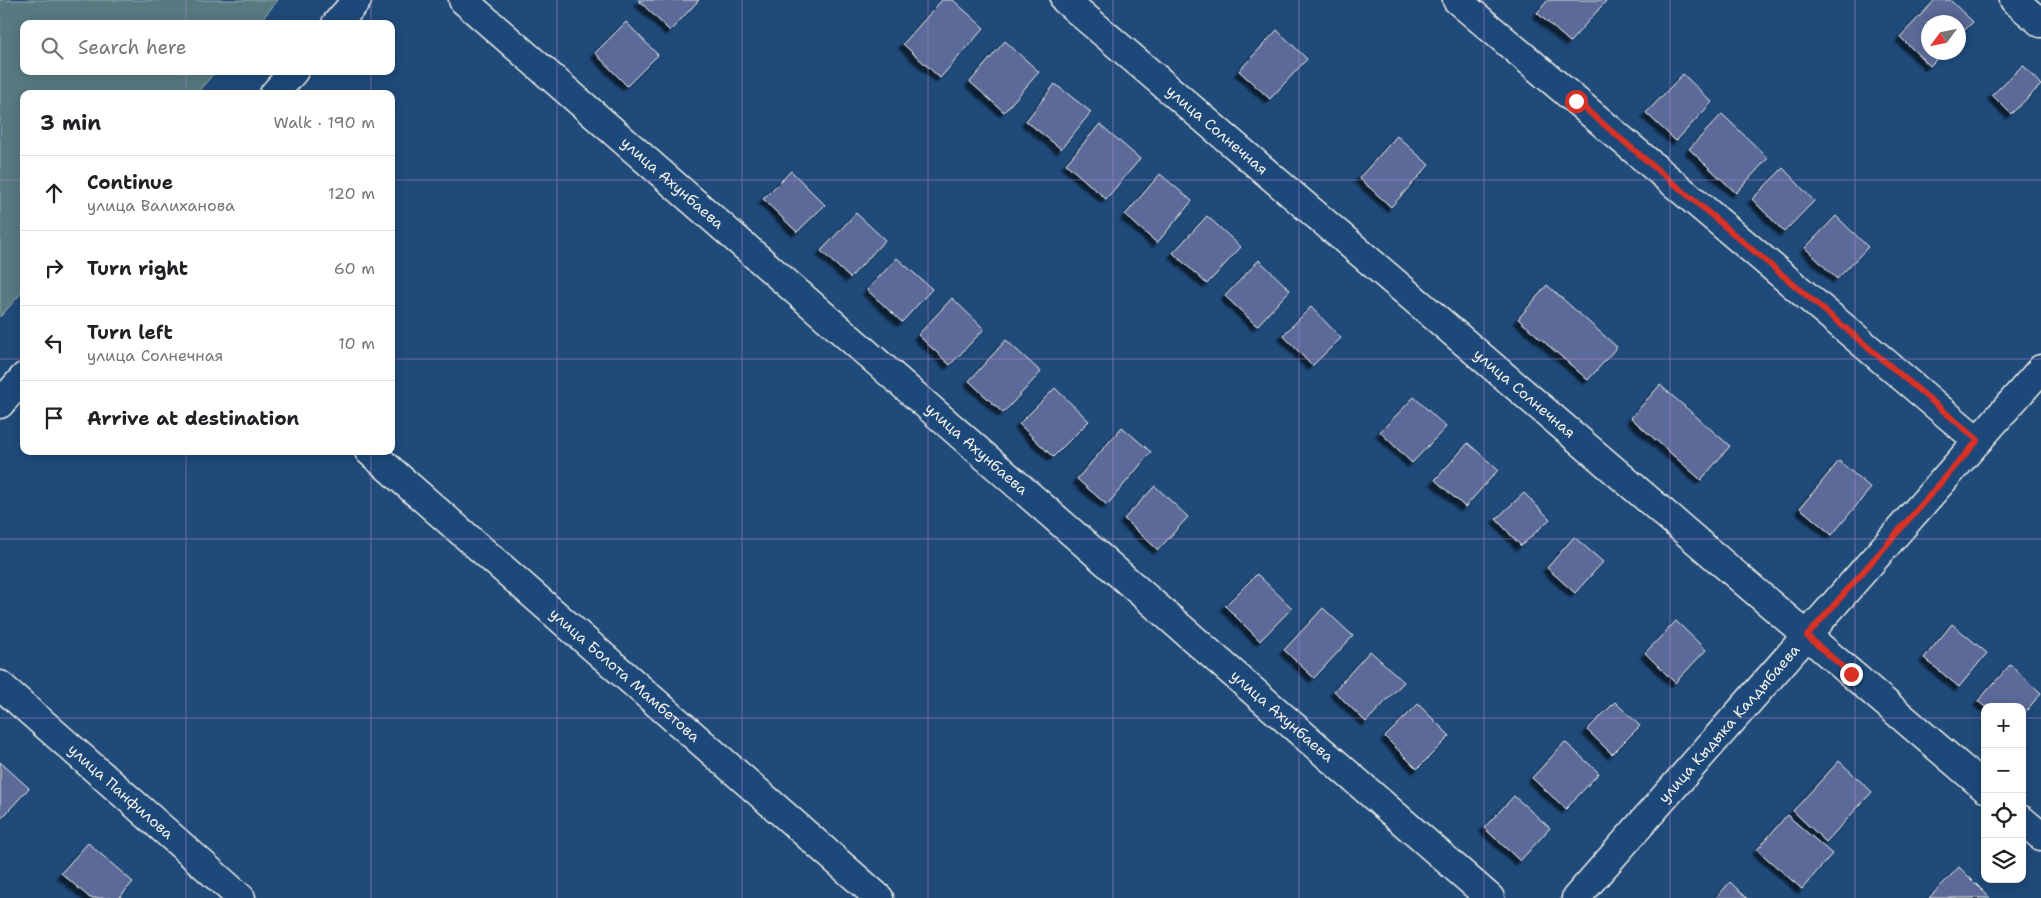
<!DOCTYPE html>
<meta charset="utf-8">
<style>
body{margin:0;font-family:"Shantell Sans",sans-serif;background:#f2f2f2;color:#202124}
.controls{position:absolute;right:15px;bottom:15px;display:grid;overflow:hidden;border-radius:10px;box-shadow:0 2px 12px #0003}
.controls button{width:45px;height:45px;display:grid;place-items:center;padding:0;border:0;border-bottom:1px solid #e0e0e0;background:#fff;color:#202124;font:25px sans-serif}
.compass{position:absolute;left:1921px;top:15px;width:45px;height:45px;border-radius:50%;background:#fff;box-shadow:0 2px 12px #0003;rotate:237deg}
.stop{position:absolute;width:15px;height:15px;margin:-11px;border:4px solid #d93025;border-radius:50%;background:#fff}
.stop.end{background:#d93025;border-color:#fff;box-shadow:0 1px 5px #0008}
.list{margin:0;padding:0;list-style:none}
h2{display:flex;justify-content:space-between;align-items:center;height:65px;margin:0;padding:0 20px;font-size:21px}
h2 small{font-size:16px;font-weight:400;color:#757577}
.list li{display:grid;grid-template-columns:32px 1fr auto;gap:15px;align-items:center;box-sizing:border-box;height:75px;padding:0 20px;border-top:1px solid #e0e0e0}
.list b{display:block;font-size:19px;white-space:nowrap}
.list p{margin:0;font-size:16px;white-space:nowrap;color:#757577}
.list em{font-size:16px;font-style:normal;color:#757577}
.icon{flex:none;width:28px;height:28px;fill:none;stroke:currentColor;stroke-width:2;stroke-linecap:round;stroke-linejoin:round}
.map{position:relative;flex:none;width:2041px;height:898px;overflow:hidden}
.search{position:absolute;background:#fff;box-shadow:0 2px 12px #0003;left:20px;top:20px;width:375px;height:55px;display:flex;align-items:center;gap:12px;box-sizing:border-box;padding:0 18px;border-radius:10px;color:#757577;font-size:19px}
.panel{position:absolute;background:#fff;box-shadow:0 2px 12px #0003;left:20px;top:90px;width:375px;height:365px;border-radius:10px}
.map>svg:first-child{display:block}
.green{fill:#567a80;stroke:#a5b6b4}
.building{fill:#5b6b99;stroke:#f4f1e8;filter:url(#shadow)}
.lines{fill:none;stroke-linecap:round;stroke-linejoin:round}
.street-casing{stroke:#f4f1e8;stroke-width:31}
.secondary-casing{stroke:#f4f1e8;stroke-width:31}
.street{stroke:#1f4a7a;stroke-width:28}
.secondary{stroke:#1f4a7a;stroke-width:28}
.route{stroke:#d93025;stroke-width:6}
.grid{fill:none;stroke:#b185d1;stroke-width:1;stroke-opacity:0.55}
.labels{text-anchor:middle;dominant-baseline:central;stroke-width:5;stroke-linejoin:round;paint-order:stroke}
.street-label{font-size:15px;fill:#f4f1e8;stroke:#1f4a7a}
</style>
<div class="map">
<svg width="2041" height="898" viewBox="0 0 2041 898">
<defs>
<filter id="shadow"><feDropShadow dx="-4.5" dy="4.5" stdDeviation="1" flood-color="#0009"/></filter>
</defs>
<rect width="100%" height="100%" fill="#1f4a7a"/>
<filter id="ink" filterUnits="userSpaceOnUse"><feTurbulence type="fractalNoise" baseFrequency=".02" numOctaves="2"/><feDisplacementMap in="SourceGraphic" scale="10" xChannelSelector="R" yChannelSelector="G"/><feConvolveMatrix kernelMatrix="1 2 1 2 8 2 1 2 1" color-interpolation-filters="sRGB"/></filter>
<g filter="url(#ink)">
<path class="green" d="M0 0H278L258 24H24V71H216L196 94H24V290L0 317Z"/>
<g class="building">
<path d="M638 0H699L670 31Z"/>
<path d="M942 0H953L984 28 940 78 903 44Z"/>
<path d="M1548 0H1605L1606 1 1570 42 1537 13Z"/>
<path d="M1935 0H1950L1973 22 1958 37V22H1928V52H1944L1930 66 1900 37Z"/>
<path d="M626 22 658 55 627 86 595 53Z"/>
<path d="M1277 30 1307 59 1270 99 1239 71Z"/>
<path d="M1005 41 1039 72 1004 112 970 82Z"/>
<path d="M2023 65 2041 85 2011 114 1992 95Z"/>
<path d="M1683 74 1712 102 1676 141 1646 113Z"/>
<path d="M1055 84 1091 112 1061 149 1026 121Z"/>
<path d="M1722 114 1768 158 1736 193 1689 149Z"/>
<path d="M1100 124 1140 159 1106 199 1066 164Z"/>
<path d="M1397 136 1429 165 1391 207 1359 178Z"/>
<path d="M1783 168 1814 201 1784 232 1752 199Z"/>
<path d="M791 171 825 205 797 232 763 199Z"/>
<path d="M1160 174 1192 201 1157 243 1125 215Z"/>
<path d="M856 213 885 240 850 278 821 251Z"/>
<path d="M1207 216 1241 247 1207 284 1173 253Z"/>
<path d="M1836 216 1868 247 1837 279 1805 248Z"/>
<path d="M897 258 932 289 902 322 867 290Z"/>
<path d="M1259 260 1290 290 1257 326 1225 296Z"/>
<path d="M1547 285 1617 347 1588 380 1518 319Z"/>
<path d="M952 298 984 329 950 365 918 335Z"/>
<path d="M1311 307 1341 338 1312 366 1283 335Z"/>
<path d="M1006 340 1041 372 1003 413 969 381Z"/>
<path d="M1660 385 1730 446 1701 480 1631 418Z"/>
<path d="M1055 388 1089 421 1053 457 1019 424Z"/>
<path d="M1414 397 1446 427 1412 463 1380 432Z"/>
<path d="M1122 427 1151 452 1107 505 1077 479Z"/>
<path d="M1468 443 1498 470 1465 507 1435 480Z"/>
<path d="M1839 461 1871 488 1832 535 1800 508Z"/>
<path d="M1155 486 1188 517 1158 550 1124 519Z"/>
<path d="M1524 493 1550 519 1521 546 1496 519Z"/>
<path d="M1574 537 1603 562 1575 593 1547 568Z"/>
<path d="M1257 574 1292 608 1260 641 1225 606Z"/>
<path d="M1323 608 1353 636 1314 678 1284 650Z"/>
<path d="M1676 621 1706 650 1675 683 1645 653Z"/>
<path d="M1952 624 1987 653 1959 687 1924 658Z"/>
<path d="M1370 651 1404 682 1366 722 1334 691Z"/>
<path d="M2010 665 2041 693 2022 716V707H1985L1978 701Z"/>
<path d="M1615 702 1640 726 1612 754 1587 730Z"/>
<path d="M1418 704 1450 736 1417 769 1385 737Z"/>
<path d="M1565 742 1599 773 1566 809 1532 778Z"/>
<path d="M1839 761 1872 792 1826 842 1793 811Z"/>
<path d="M0 762 29 788 0 820Z"/>
<path d="M1514 796 1550 828 1520 861 1484 828Z"/>
<path d="M1787 815 1832 854 1802 889 1757 850Z"/>
<path d="M88 843 133 882 119 898H90L61 873Z"/>
<path d="M1959 867 1990 898H1929Z"/>
<path d="M1730 882 1747 898H1716Z"/>
</g>
<g class="lines">
<defs>
<g id="street">
<path id="s1" d="M463 0 1490 898"/>
<path id="s2" d="M1065 0 1985 788"/>
<path d="M1457 0 1978 441"/>
<path d="M2014 0 2041 23"/>
<path id="s3" d="M369 451 879 898"/>
<path id="s4" d="M0 685 241 898"/>
<path d="M2022 820 2041 836"/>
</g>
<g id="secondary">
<path d="M336 24 357 0"/>
<path d="M274 94 294 71"/>
<path d="M0 404 24 377"/>
<path id="s5" d="M1576 898 2041 369"/>
</g>
</defs>
<use href="#street" class="street-casing"/>
<use href="#secondary" class="secondary-casing"/>
<use href="#street" class="street"/>
<use href="#secondary" class="secondary"/>
</g>
</g>
<g class="lines" filter="url(#ink)">
<path class="route" d="M1576 101 1978 440 1807 636 1851 674"/>
</g>
<path class="grid" d="M186 0V24M371 0V24M557 0V898M742 0V898M928 0V898M1113 0V898M1299 0V898M1484 0V898M1670 0V898M1855 0V898M186 71V94M371 71V94M0 180H24M391 180H2041M0 359H24M391 359H2041M186 451V898M371 451V898M0 539H2041M0 718H1985M2022 718H2041"/>
<g class="labels">
<g class="street-label">
<text stroke="none"><textPath href="#s2" startOffset="200">улица Солнечная</textPath></text>
<text stroke="none"><textPath href="#s1" startOffset="278">улица Ахунбаева</textPath></text>
<text stroke="none"><textPath href="#s2" startOffset="605">улица Солнечная</textPath></text>
<text stroke="none"><textPath href="#s1" startOffset="682">улица Ахунбаева</textPath></text>
<text stroke="none"><textPath href="#s3" startOffset="340">улица Болота Мамбетова</textPath></text>
<text stroke="none"><textPath href="#s1" startOffset="1088">улица Ахунбаева</textPath></text>
<text stroke="none"><textPath href="#s5" startOffset="232">улица Кыдыка Калдыбаева</textPath></text>
<text stroke="none"><textPath href="#s4" startOffset="161">улица Панфилова</textPath></text>
</g>
</g>
</svg>
<div class="controls">
<button>+</button>
<button>−</button>
<button><svg class="icon" aria-label="locate" viewBox="0 0 24 24"><circle cx="12" cy="12" r="6"/><path d="M12 2v4M12 18v4M2 12h4M18 12h4"/></svg></button>
<button><svg class="icon" aria-label="layers" viewBox="0 0 24 24"><path d="M12 4l9 5-9 5-9-5zM3 14l9 5 9-5"/></svg></button>
</div>
<svg class="compass" viewBox="-18 -18 36 36"><path d="M0-13l5 13h-10z" fill="#e53935"/><path d="M0 13l5-13h-10z" fill="#757577"/></svg>
<div class="stop" style="left:1576px;top:101px"></div>
<div class="stop end" style="left:1851px;top:674px"></div>
<div class="search"><svg class="icon" aria-label="search" viewBox="0 0 24 24"><circle cx="10" cy="10" r="6"/><path d="M15 15l6 6"/></svg>Search here</div>
<section class="panel">
<h2>3 min<small>Walk · 190 m</small></h2>
<ul class="list">
<li><svg class="icon" aria-label="ahead" viewBox="0 0 24 24"><path d="M12 20V5M6 11l6-6 6 6"/></svg><div><b>Continue</b><p>улица Валиханова</p></div><em>120 m</em></li>
<li><svg class="icon" aria-label="right" viewBox="0 0 24 24"><path d="M7 20v-9h11M14 6l5 5-5 5"/></svg><div><b>Turn right</b></div><em>60 m</em></li>
<li><svg class="icon" aria-label="left" viewBox="0 0 24 24"><path d="M17 20v-9H6M10 6l-5 5 5 5"/></svg><div><b>Turn left</b><p>улица Солнечная</p></div><em>10 m</em></li>
<li><svg class="icon" aria-label="arrive" viewBox="0 0 24 24"><path d="M6 21V4h12l-3 4 3 4H6"/></svg><div><b>Arrive at destination</b></div></li>
</ul>
</section>
</div>
